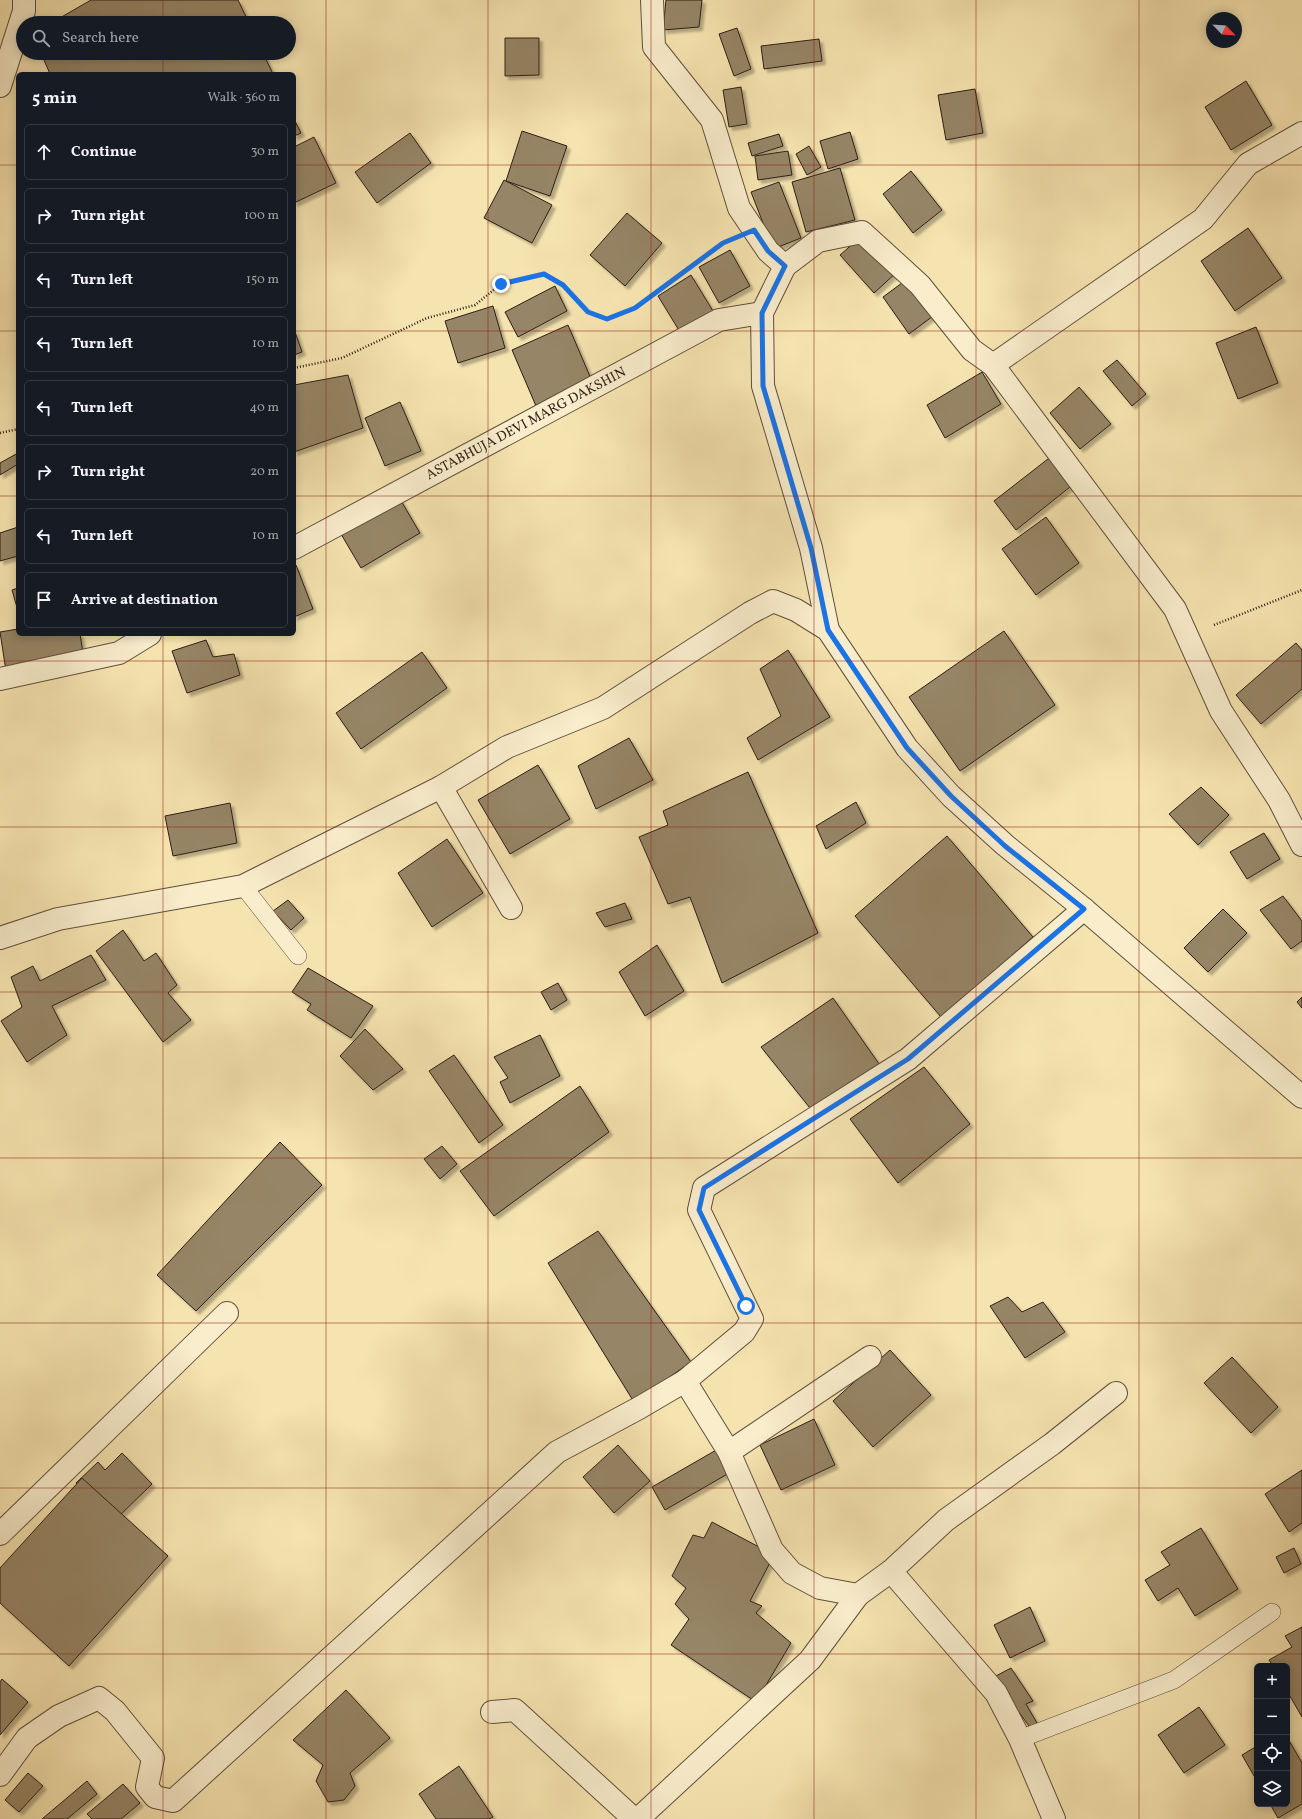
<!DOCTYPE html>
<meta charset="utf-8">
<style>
body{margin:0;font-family:Vollkorn,serif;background:#242831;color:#f1f3f6}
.controls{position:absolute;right:12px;bottom:12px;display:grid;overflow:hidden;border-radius:6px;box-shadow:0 2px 10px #0003}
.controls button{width:36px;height:36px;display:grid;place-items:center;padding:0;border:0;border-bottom:1px solid #363941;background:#171b24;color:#f1f3f6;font:20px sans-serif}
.compass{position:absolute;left:1206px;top:12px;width:36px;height:36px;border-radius:50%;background:#171b24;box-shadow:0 2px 10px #0003;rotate:115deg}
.stop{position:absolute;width:12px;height:12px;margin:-9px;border:3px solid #1a73e8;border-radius:50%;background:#fff}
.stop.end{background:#1a73e8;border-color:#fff;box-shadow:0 1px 4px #0008}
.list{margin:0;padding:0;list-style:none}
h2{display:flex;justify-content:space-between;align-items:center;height:52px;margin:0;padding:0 16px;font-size:17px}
h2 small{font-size:13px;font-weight:400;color:#9ea1a6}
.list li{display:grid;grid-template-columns:26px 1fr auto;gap:12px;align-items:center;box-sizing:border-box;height:56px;margin:0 8px 8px;padding:0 8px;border:1px solid #363941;border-radius:6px}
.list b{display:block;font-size:15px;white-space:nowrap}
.list em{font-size:13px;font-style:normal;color:#9ea1a6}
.icon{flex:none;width:22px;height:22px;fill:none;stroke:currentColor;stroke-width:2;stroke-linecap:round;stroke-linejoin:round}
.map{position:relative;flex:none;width:1302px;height:1819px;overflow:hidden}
.search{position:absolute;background:#171b24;box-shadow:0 2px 10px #0003;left:16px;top:16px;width:280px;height:44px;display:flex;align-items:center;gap:10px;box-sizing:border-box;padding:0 14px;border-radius:22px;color:#9ea1a6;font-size:15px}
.panel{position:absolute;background:#171b24;box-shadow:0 2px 10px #0003;left:16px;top:72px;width:280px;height:564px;border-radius:6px}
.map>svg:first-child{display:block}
.building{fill:#968566;stroke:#2d1e15;filter:url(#shadow)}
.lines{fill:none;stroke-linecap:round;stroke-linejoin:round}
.service-casing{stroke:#5f503c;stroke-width:18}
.minor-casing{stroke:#5f503c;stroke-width:24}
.path{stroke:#2d1e15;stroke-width:2.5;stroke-dasharray:1 2;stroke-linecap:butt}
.service{stroke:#f9edcc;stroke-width:17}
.minor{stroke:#f9edcc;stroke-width:22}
.route{stroke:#1a73e8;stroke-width:5}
.grid{fill:none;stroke:#8f2418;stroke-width:1;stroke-opacity:0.55}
.labels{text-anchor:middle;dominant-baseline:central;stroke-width:3;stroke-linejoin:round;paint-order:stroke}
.street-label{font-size:14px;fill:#2d1e15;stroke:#f9edcc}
</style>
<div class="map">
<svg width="1302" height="1819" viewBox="0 0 1302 1819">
<defs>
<filter id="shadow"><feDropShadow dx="3.5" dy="3.5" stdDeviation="1" flood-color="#0004"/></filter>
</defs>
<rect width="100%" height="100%" fill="#f6e4b0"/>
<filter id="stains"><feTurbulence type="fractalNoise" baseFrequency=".005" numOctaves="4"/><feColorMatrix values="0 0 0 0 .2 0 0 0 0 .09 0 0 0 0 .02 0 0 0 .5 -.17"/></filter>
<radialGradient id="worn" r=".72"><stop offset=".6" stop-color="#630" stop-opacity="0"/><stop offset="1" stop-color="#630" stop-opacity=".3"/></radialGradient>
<g class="building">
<path d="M91 0H238L249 23H51Z"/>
<path d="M666 0H702L699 27 663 30Z"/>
<path d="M737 28 751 69 734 76 719 34Z"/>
<path d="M505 38H539V75L505 76Z"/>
<path d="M819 39 822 61 764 69 761 46Z"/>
<path d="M41 53H263L273 74H50Z"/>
<path d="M1246 81 1272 125 1231 150 1205 107Z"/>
<path d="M741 87 747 124 729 127 723 90Z"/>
<path d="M975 89 983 133 946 140 938 95Z"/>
<path d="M294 119 301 133 294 136Z"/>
<path d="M522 131 567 146 550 196 506 181Z"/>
<path d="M850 132 858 159 828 169 820 141Z"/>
<path d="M410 133 431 163 377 203 355 172Z"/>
<path d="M779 134 783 146 752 156 748 143Z"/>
<path d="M314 137 336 183 294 203V147Z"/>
<path d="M809 146 821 167 807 175 796 154Z"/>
<path d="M788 151 792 175 758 180 755 156Z"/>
<path d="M840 168 855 220 806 232 792 182Z"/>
<path d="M911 171 942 210 913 233 883 194Z"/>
<path d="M504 180 552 205 532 243 484 218Z"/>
<path d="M779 182 801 238 773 249 751 192Z"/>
<path d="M627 213 662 243 625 286 590 255Z"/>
<path d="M1248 228 1282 278 1235 311 1201 261Z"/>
<path d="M864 234 897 272 874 293 840 255Z"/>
<path d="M730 250 750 286 719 303 699 267Z"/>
<path d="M691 275 713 311 680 332 658 296Z"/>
<path d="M906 280 933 316 909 334 883 297Z"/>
<path d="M555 286 567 311 518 337 505 312Z"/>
<path d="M493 306 505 348 458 363 445 321Z"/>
<path d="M568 325 592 381 536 406 512 350Z"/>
<path d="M1256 327 1278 383 1238 399 1216 343Z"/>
<path d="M294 329 302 352 294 355Z"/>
<path d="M1117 360 1146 394 1132 406 1103 371Z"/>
<path d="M982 372 1001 404 945 438 927 405Z"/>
<path d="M348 375 363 428 294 452V385Z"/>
<path d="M1079 387 1111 424 1080 449 1050 413Z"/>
<path d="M400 402 421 451 385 466 365 418Z"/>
<path d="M18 453V464L0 475V463Z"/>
<path d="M1053 455 1075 483 1016 530 994 501Z"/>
<path d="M400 499 420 533 361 568 341 534Z"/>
<path d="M1046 517 1079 563 1036 595 1002 549Z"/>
<path d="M18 527V556L0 561V533Z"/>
<path d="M296 565 313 609 294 617V566Z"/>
<path d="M18 588V611L12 590Z"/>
<path d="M18 629V634H80L84 659 6 671 0 632Z"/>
<path d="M1004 631 1055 705 960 771 909 697Z"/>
<path d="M206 640 213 657 234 654 240 675 187 693 172 651Z"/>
<path d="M1296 643 1302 650V689L1261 724 1236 695Z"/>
<path d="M788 650 830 717 758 760 747 738 781 716 760 669Z"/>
<path d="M422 652 447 688 361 749 336 713Z"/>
<path d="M629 738 653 780 596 809 578 766Z"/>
<path d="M538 765 570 819 510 854 478 800Z"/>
<path d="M748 772 818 933 722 983 690 897 668 904 639 837 668 825 663 811Z"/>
<path d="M1201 787 1229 815 1198 845 1169 814Z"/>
<path d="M856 802 866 823 826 849 816 826Z"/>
<path d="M230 803 237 843 173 856 165 816Z"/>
<path d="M1264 833 1280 859 1247 879 1230 852Z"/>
<path d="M947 836 1033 937 941 1017 855 916Z"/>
<path d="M447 839 483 893 432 927 398 873Z"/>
<path d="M1283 896 1302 921V941L1291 949 1260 910Z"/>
<path d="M288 900 304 918 291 930 273 911Z"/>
<path d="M625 903 632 919 605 927 596 913Z"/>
<path d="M1223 909 1247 933 1208 972 1184 948Z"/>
<path d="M123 930 144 961 156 953 177 985 168 993 191 1020 163 1042 96 951Z"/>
<path d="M657 945 684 991 645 1016 619 972Z"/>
<path d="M91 955 106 980 52 1006 67 1035 27 1062 1 1021 22 1007 11 977 33 966 40 981Z"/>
<path d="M308 968 373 1006 351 1038 307 1010 311 1004 292 992Z"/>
<path d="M558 983 567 1000 551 1010 541 992Z"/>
<path d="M1302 997V1008L1297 1002Z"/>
<path d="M833 998 884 1071 814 1113 761 1047Z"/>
<path d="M365 1029 403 1069 373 1090 340 1056Z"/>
<path d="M540 1035 560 1076 510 1103 500 1082 508 1078 494 1057Z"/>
<path d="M454 1055 503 1125 479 1143 429 1071Z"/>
<path d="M924 1067 970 1124 898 1183 850 1119Z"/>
<path d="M580 1086 609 1132 494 1216 460 1171Z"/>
<path d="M280 1142 322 1185 196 1311 157 1275Z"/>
<path d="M442 1146 457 1164 440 1179 424 1159Z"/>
<path d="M598 1231 691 1362 634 1402 548 1263Z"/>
<path d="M1008 1297 1022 1312 1043 1302 1065 1332 1025 1358 990 1306Z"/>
<path d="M890 1350 931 1395 873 1447 833 1401Z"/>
<path d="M1232 1357 1278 1407 1251 1433 1204 1383Z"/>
<path d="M814 1419 835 1465 781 1490 760 1445Z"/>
<path d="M618 1445 650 1481 614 1513 583 1477Z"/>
<path d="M718 1449 731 1472 665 1510 652 1487Z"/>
<path d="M122 1453 152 1484 113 1522 76 1483 98 1462 105 1470Z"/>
<path d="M1302 1470V1523L1289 1532 1265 1494Z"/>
<path d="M82 1478 168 1556 69 1666 0 1603V1568Z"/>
<path d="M712 1522 774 1555 750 1601 762 1606 756 1613 791 1643 756 1702 671 1645 689 1619 675 1604 686 1588 672 1576 693 1535 704 1538Z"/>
<path d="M1201 1528 1238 1589 1195 1616 1178 1588 1158 1601 1145 1580 1170 1565 1161 1552Z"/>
<path d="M1294 1548 1301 1564 1284 1573 1276 1557Z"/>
<path d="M1030 1607 1045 1641 1010 1658 994 1625Z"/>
<path d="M1302 1627V1717L1287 1691V1666H1273L1269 1660 1292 1647 1285 1636Z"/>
<path d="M1011 1668 1033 1701 1026 1704 1037 1723 1031 1729 994 1677Z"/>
<path d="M2 1679 28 1702 0 1735V1682Z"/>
<path d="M346 1690 390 1738 350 1773 355 1786 344 1800 328 1802 316 1781 323 1765 293 1740Z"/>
<path d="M1199 1707 1225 1745 1184 1773 1158 1735Z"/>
<path d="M1287 1737 1302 1763V1804L1278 1818 1270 1804H1287Z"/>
<path d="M1257 1746V1781L1242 1755Z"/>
<path d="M459 1766 493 1817 489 1819H436L419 1794Z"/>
<path d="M28 1773 43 1786 19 1812 5 1800Z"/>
<path d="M87 1781 97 1794 67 1819H42Z"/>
<path d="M123 1784 140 1803 121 1819H92L87 1814Z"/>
</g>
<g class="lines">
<defs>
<g id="service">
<path d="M243 886 298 956"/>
<path d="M1020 1739 1174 1680 1272 1612"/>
</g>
<g id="minor">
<path d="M652 0 654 47 712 120 739 208 768 251 785 266 762 313 763 386 811 548 828 630 907 748 951 796 1005 845 1084 909 1302 1097"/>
<path d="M0 86 24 11V0"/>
<path d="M785 266 818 241 862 232 920 285 972 350 993 365 1175 609 1221 711 1279 800 1302 845"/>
<path d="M993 365 1203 219 1248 164 1302 133"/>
<path d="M294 548 719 320 762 313"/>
<path d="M0 679 119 653 150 634"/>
<path d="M441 787 511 908"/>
<path d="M0 938 58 919 243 886 441 787 507 747 603 708 750 613 773 601 796 610 828 630"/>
<path d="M685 1381 744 1332 752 1319 699 1210 704 1188 908 1059 1084 909"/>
<path d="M729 1452 870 1357"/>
<path d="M0 1534 227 1313"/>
<path d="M891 1571 996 1693 1020 1739 1054 1819"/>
<path d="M492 1712 515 1710 634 1819"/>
<path d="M0 1775 27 1738 59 1716 99 1698 115 1711 153 1758 147 1787 155 1797 173 1801 557 1452 639 1408 685 1381 729 1452 772 1550 792 1573 820 1588 858 1595 891 1571 946 1520 1052 1444 1116 1393"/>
<path d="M638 1819 810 1660 858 1595"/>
</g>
</defs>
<use href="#service" class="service-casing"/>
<use href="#minor" class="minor-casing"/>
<g class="path">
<path d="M294 368 342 358 427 318 475 305 501 284 544 274 563 285 588 312 607 319 635 308 727 241"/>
<path d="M0 433 18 429"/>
<path d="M1214 625 1302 590"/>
</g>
<use href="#service" class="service"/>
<use href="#minor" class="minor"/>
</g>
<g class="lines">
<path class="route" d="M501 284 544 274 563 285 588 312 607 319 635 308 723 243 754 230 768 251 785 266 762 313 763 386 811 548 828 630 907 748 951 796 1005 846 1084 909 908 1059 704 1188 699 1210 746 1306"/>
</g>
<path class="grid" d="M163 0V23M326 0V1819M488 0V1819M651 0V1819M814 0V1819M976 0V1819M1139 0V1819M163 53V74M0 165H18M294 165H1302M0 331H18M294 331H1302M0 496H18M294 496H1302M163 634V1819M0 661H1302M0 827H1302M0 992H1302M0 1158H1302M0 1323H1302M0 1488H1302M0 1654H1302"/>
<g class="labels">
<g class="street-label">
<text transform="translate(526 424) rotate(-28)">ASTABHUJA DEVI MARG DAKSHIN</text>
</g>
</g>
<rect width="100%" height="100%" filter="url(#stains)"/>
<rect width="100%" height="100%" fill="url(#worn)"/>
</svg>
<div class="controls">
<button>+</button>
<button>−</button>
<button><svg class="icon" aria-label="locate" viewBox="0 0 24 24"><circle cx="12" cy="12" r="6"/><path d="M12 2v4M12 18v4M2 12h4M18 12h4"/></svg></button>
<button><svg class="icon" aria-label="layers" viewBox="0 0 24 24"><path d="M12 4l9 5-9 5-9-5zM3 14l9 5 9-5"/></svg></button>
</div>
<svg class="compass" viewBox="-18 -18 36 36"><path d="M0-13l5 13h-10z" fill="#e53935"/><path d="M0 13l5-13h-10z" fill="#9ea1a6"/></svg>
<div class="stop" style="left:746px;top:1306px"></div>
<div class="stop end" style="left:501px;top:284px"></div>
<div class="search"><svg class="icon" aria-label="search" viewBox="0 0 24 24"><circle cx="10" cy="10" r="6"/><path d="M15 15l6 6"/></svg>Search here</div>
<section class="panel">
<h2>5 min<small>Walk · 360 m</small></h2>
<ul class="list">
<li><svg class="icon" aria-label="ahead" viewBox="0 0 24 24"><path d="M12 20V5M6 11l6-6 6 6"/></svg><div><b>Continue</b></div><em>30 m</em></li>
<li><svg class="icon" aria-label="right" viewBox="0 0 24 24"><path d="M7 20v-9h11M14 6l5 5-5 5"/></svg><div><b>Turn right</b></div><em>100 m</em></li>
<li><svg class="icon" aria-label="left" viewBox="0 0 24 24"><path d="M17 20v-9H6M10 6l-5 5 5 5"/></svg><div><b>Turn left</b></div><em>150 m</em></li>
<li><svg class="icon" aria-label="left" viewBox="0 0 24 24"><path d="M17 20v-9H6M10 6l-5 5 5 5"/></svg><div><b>Turn left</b></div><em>10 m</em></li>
<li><svg class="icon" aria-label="left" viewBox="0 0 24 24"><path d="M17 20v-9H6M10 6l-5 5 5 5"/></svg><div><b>Turn left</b></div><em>40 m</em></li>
<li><svg class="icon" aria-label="right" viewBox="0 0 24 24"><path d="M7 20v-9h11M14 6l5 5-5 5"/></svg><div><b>Turn right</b></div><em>20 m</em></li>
<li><svg class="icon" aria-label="left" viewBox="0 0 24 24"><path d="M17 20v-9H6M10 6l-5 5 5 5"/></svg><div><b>Turn left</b></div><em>10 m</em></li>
<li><svg class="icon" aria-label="arrive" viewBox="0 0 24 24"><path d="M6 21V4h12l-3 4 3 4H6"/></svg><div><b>Arrive at destination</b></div></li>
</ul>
</section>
</div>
